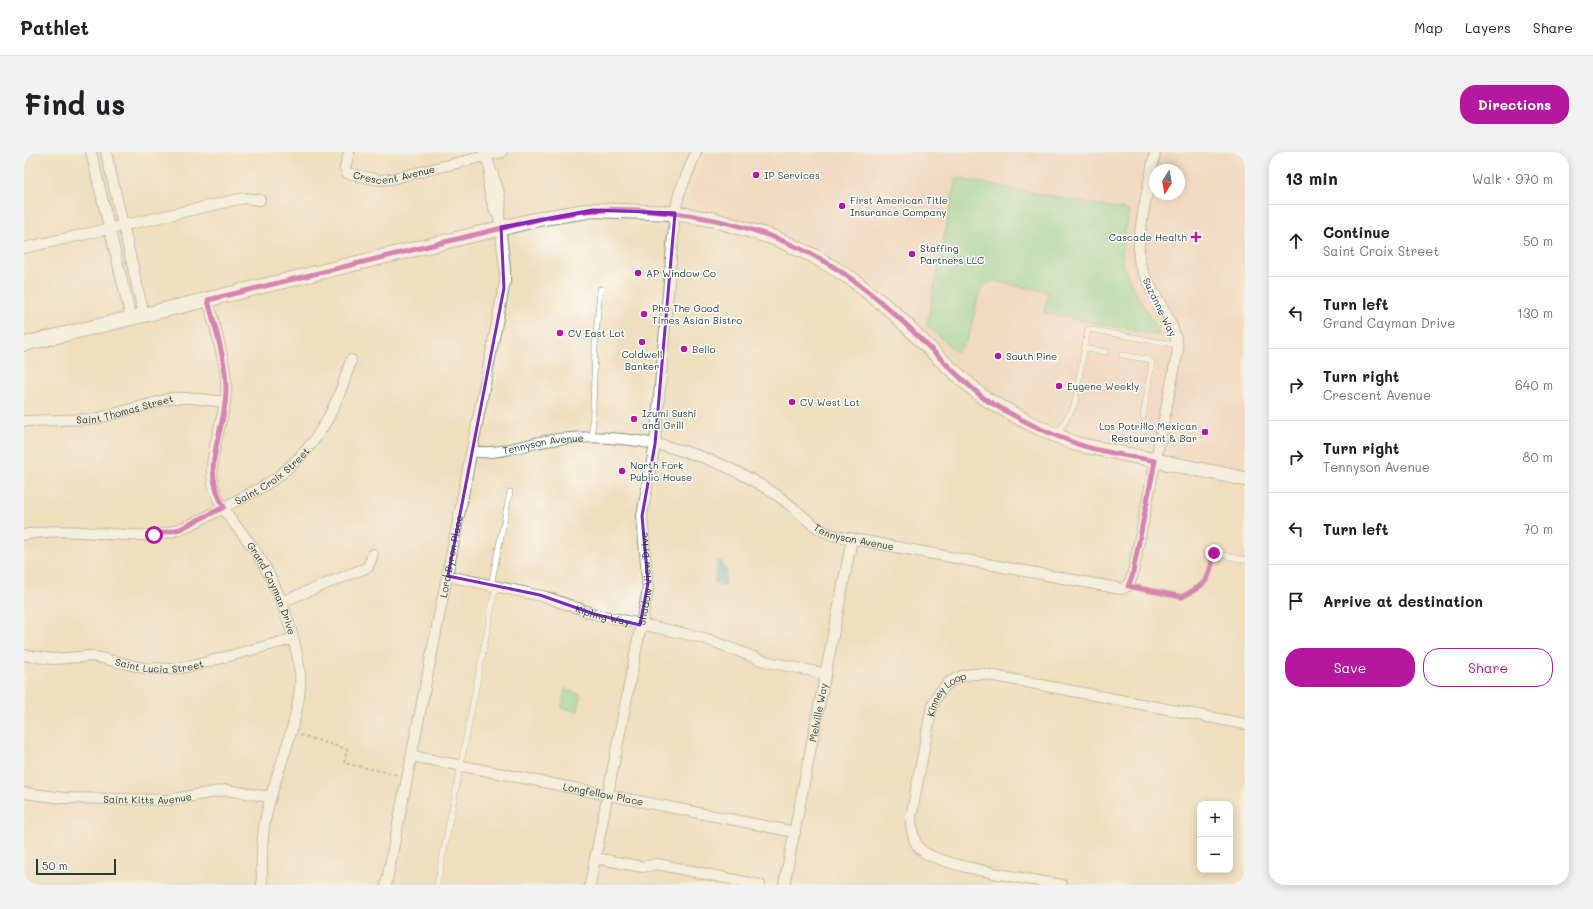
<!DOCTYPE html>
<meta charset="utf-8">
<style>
body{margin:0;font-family:Mali,sans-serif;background:#f2f2f2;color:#202124}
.controls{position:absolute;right:12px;bottom:12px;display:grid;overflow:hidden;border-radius:8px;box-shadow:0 2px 10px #0003}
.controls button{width:36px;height:36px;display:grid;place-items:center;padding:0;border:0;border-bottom:1px solid #e0e0e0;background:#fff;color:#202124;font:20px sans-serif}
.compass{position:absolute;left:1125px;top:12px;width:36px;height:36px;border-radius:50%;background:#fff;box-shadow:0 2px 10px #0003;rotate:191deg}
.scale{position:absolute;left:12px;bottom:10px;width:80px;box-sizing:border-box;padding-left:4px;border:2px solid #1f3d34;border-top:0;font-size:11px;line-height:14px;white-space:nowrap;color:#1f3d34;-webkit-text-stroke:3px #fff;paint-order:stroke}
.stop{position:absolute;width:12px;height:12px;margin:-9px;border:3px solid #b5179e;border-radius:50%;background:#fff}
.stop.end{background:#b5179e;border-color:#fff;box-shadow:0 1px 4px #0008}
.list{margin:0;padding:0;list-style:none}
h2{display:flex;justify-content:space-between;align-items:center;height:52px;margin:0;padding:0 16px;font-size:17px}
h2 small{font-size:13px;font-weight:400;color:#757577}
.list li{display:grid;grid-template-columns:26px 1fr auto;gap:12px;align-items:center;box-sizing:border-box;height:72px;padding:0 16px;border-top:1px solid #e0e0e0}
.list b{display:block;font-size:15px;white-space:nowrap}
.list p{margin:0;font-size:13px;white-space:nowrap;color:#757577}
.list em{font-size:13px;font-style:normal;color:#757577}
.actions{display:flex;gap:8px;padding:12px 16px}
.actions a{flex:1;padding:9px 0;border:1px solid #b5179e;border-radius:16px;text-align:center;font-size:14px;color:#b5179e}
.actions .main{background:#b5179e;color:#fff}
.icon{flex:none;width:22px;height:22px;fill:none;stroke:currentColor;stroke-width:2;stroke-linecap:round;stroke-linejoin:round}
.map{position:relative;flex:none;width:1221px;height:733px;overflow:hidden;border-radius:16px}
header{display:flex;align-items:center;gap:24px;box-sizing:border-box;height:56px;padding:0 20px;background:#fff;border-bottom:1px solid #e0e0e0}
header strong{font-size:19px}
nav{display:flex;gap:22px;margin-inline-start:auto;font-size:14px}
.intro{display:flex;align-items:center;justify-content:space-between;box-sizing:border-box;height:96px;padding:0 24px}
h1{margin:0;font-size:28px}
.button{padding:10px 18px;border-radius:16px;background:#b5179e;color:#fff;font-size:14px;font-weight:700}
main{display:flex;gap:24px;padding:0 24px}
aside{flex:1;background:#fff;border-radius:16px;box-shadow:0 2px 10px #0003}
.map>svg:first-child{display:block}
.built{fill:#f6d2c4;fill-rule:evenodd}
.green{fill:#83dca1;stroke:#518c6a}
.water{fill:#54b4d3;stroke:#3a7884}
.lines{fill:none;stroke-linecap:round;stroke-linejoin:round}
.lane-casing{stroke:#878e7a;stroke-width:6}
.street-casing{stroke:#878e7a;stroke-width:12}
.secondary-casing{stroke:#878e7a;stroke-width:16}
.path{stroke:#878e7a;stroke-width:2;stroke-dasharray:3 3;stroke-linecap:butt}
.lane{stroke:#fff;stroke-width:5}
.street{stroke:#fff;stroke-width:10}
.secondary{stroke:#fff;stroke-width:14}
.route{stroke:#b5179e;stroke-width:5}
.marked{fill:none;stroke:#7b2cbf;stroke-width:3;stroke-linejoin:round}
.poi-dot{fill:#b5179e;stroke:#fff;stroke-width:1.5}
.labels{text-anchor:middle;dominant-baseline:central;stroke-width:3;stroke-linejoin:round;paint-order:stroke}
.street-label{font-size:10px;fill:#1f3d34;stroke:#fff}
.poi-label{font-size:10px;fill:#1f3d34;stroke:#fff;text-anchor:start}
</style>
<header>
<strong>Pathlet</strong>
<nav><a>Map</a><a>Layers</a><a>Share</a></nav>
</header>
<div class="intro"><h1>Find us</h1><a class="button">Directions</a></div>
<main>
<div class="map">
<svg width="1221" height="733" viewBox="0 0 1221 733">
<rect width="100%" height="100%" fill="#fff"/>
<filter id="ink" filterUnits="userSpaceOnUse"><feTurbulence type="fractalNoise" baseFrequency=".025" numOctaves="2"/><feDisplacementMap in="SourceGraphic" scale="8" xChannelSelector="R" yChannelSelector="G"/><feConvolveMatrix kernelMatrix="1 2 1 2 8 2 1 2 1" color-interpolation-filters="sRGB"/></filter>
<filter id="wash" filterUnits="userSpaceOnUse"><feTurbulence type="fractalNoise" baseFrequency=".012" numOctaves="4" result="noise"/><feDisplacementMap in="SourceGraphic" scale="16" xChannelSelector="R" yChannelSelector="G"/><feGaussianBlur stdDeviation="0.9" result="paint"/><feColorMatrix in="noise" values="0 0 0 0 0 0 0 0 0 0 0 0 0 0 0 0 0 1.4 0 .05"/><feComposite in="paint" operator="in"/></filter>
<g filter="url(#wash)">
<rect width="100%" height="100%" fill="#efdfbf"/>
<path class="built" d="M683 0H1221V318L1075 288 1039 275 987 251 939 217 875 155 844 129 812 107 790 94 746 75 669 51 665 46 666 38ZM1131 18H1155V42H1131Z"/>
<g class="green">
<path d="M932 26 1106 59C1103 73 1098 90 1098 104 1100 127 1126 163 1137 184L1020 161 1024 140 970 129C950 131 951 171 944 186 942 191 936 196 932 200L903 173Z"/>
<path d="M541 537 557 543 554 559 538 556Z"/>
</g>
<path class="water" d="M694 409 698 410 699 415 703 418 700 434 690 431Z"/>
</g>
<g filter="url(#ink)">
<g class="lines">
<defs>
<g id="lane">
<path d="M1060 196 1082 200"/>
<path d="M1097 203 1123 207 1128 210 1119 265"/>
<path d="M1033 283 1050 254 1064 177 1153 193"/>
<path d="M568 286 571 195 576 137"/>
<path d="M467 433 486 340"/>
<path d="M1104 434 1158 445C1184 430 1184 431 1190 401L1221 408"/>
<path d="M413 733 472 434"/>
</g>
<g id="street">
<path d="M67 0 107 166"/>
<path d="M82 0 120 163"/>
<path id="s1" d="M325 0 321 16 323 21 355 28 367 27 478 0"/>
<path d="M466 21C462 29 468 58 475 64"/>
<path d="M0 96 220 46 236 48"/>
<path id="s2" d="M184 147C190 175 204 214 202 241 200 272 182 305 190 336 197 360 219 380 232 400 254 433 272 483 276 522 279 561 252 620 243 659 237 684 237 708 238 733"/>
<path id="s3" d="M0 269 71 267 148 246H168L201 250"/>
<path id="s4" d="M448 299C473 304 497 293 522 289 557 283 596 285 631 292 674 301 718 319 754 344 772 356 788 376 808 383L1098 437 1104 434 1108 425 1154 198C1151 166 1126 141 1116 112 1110 92 1127 24 1131 0"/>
<path id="s5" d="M0 383C42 373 87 386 130 383 154 381 176 368 197 357 217 346 239 337 257 322 296 291 313 255 327 208"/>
<path id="s6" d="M424 424 522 445 570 462 680 486 740 509 802 522"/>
<path d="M257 450 344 415 349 402"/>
<path id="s7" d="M0 503 29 507 68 504 120 516 148 517 168 514 268 487"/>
<path id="s8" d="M388 604 771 680"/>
<path id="s9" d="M0 641 40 646 144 648 202 638 247 645"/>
<path d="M571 706 619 715 633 712 736 733"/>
<path id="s10" d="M362 733 481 130V117L475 64C482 44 465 19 461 0"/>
<path id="s11" d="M566 733 624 437 618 364 631 292 651 61 655 42 672 0"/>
<path id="s12" d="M760 733 828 387"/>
<path id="s13" d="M1038 733C1010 728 912 714 896 697 888 688 887 676 887 665L907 559C914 533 933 520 960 522L1221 572"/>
</g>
<path id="secondary" d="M0 192 519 66 569 58 651 61 691 68 751 86 790 104 828 127 870 161 917 208 960 246 1005 271 1052 292 1221 327"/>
</defs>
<use href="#lane" class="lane-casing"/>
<use href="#street" class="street-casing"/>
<use href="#secondary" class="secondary-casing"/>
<path class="path" d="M276 583 323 597 320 611 375 623"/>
<use href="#lane" class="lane"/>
<use href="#street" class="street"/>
<use href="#secondary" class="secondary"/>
</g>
</g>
<g class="lines" filter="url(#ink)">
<path class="route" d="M130 383 156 377 200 355C175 311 201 285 202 240 203 211 191 176 184 148L519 66C536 63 553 59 570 58 650 54 736 71 805 112 828 126 849 143 868 160 894 182 915 207 940 229 947 235 954 242 961 247 989 264 1020 280 1051 291 1073 300 1107 304 1131 309L1108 425 1104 434 1158 445C1184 430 1184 431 1190 401"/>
</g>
<path d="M0 0H1221V733H0ZM569 58 651 61 631 292 618 364 624 431 616 473 570 462 516 443 424 424 480 136 477 75Z" fill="#efdfbf" fill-opacity=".55" fill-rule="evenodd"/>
<path class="marked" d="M569 58 651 61 631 292 618 364 624 431 616 473 570 462 516 443 424 424 480 136 477 75Z"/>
<g class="poi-dot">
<circle cx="732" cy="23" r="4"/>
<circle cx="818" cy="54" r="4"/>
<path d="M1170 79h4v4h4v4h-4v4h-4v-4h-4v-4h4z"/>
<circle cx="888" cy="102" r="4"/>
<circle cx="614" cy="121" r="4"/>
<circle cx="620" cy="162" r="4"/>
<circle cx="536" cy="181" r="4"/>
<circle cx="618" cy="190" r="4"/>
<circle cx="660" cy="197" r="4"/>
<circle cx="974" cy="204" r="4"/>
<circle cx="1035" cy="234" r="4"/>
<circle cx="768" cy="250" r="4"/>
<circle cx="610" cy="267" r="4"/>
<circle cx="1181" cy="280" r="4"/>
<circle cx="598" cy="319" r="4"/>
</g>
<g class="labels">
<g class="street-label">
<text stroke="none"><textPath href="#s1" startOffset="70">Crescent Avenue</textPath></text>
<text transform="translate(1136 155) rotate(64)">Suzanne Way</text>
<text stroke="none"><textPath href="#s3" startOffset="102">Saint Thomas Street</textPath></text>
<text stroke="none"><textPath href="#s4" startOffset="72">Tennyson Avenue</textPath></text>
<text stroke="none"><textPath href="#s5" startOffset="264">Saint Croix Street</textPath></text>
<text stroke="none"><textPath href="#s4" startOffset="408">Tennyson Avenue</textPath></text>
<text stroke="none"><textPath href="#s10" startOffset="335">Lord Byron Place</textPath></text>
<text stroke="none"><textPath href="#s11" startOffset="312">Shadow View Drive</textPath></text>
<text stroke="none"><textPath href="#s2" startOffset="309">Grand Cayman Drive</textPath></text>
<text stroke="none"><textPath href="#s6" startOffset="160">Kipling Way</textPath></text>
<text stroke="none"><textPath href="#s7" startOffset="137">Saint Lucia Street</textPath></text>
<text stroke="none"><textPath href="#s13" startOffset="313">Kinney Loop</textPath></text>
<text stroke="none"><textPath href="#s12" startOffset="176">Melville Way</textPath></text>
<text stroke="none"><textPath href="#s8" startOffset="195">Longfellow Place</textPath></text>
<text stroke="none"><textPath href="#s9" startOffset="124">Saint Kitts Avenue</textPath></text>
</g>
<g class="poi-label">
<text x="740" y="23">IP Services</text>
<text x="826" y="48">First American Title<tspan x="826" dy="12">Insurance Company</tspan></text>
<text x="1163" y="85" text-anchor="end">Cascade Health</text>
<text x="896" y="96">Staffing<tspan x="896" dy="12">Partners LLC</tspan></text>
<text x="622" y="121">AP Window Co</text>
<text x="628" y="156">Pho The Good<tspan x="628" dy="12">Times Asian Bistro</tspan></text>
<text x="544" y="181">CV East Lot</text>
<text x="668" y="197">Bello</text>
<text x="618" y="202" text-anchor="middle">Coldwell<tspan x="618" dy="12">Banker</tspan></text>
<text x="982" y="204">South Pine</text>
<text x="1043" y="234">Eugene Weekly</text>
<text x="776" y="250">CV West Lot</text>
<text x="618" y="261">Izumi Sushi<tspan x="618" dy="12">and Grill</tspan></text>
<text x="1173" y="274" text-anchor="end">Los Potrillo Mexican<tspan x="1173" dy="12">Restaurant &amp; Bar</tspan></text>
<text x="606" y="313">North Fork<tspan x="606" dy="12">Public House</tspan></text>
</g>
</g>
</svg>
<div class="controls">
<button>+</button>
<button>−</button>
</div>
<svg class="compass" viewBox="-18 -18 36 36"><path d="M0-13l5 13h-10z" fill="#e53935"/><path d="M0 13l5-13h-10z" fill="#757577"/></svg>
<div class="scale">50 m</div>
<div class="stop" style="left:130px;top:383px"></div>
<div class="stop end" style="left:1190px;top:401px"></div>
</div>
<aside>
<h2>13 min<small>Walk · 970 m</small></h2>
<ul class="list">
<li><svg class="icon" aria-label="ahead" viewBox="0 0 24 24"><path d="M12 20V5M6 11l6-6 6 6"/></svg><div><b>Continue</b><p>Saint Croix Street</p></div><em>50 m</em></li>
<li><svg class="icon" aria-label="left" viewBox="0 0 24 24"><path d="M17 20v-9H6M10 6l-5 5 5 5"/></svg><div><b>Turn left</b><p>Grand Cayman Drive</p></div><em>130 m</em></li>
<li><svg class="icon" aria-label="right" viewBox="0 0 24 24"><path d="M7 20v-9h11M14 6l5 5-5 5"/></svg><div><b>Turn right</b><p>Crescent Avenue</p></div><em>640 m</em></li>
<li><svg class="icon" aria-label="right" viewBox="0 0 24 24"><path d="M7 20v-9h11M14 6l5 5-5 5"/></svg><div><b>Turn right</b><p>Tennyson Avenue</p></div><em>80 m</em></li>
<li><svg class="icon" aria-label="left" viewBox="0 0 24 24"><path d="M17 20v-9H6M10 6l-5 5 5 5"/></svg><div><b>Turn left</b></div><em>70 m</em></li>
<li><svg class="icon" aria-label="arrive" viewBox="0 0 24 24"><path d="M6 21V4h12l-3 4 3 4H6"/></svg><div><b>Arrive at destination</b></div></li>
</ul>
<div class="actions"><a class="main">Save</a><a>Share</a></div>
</aside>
</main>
